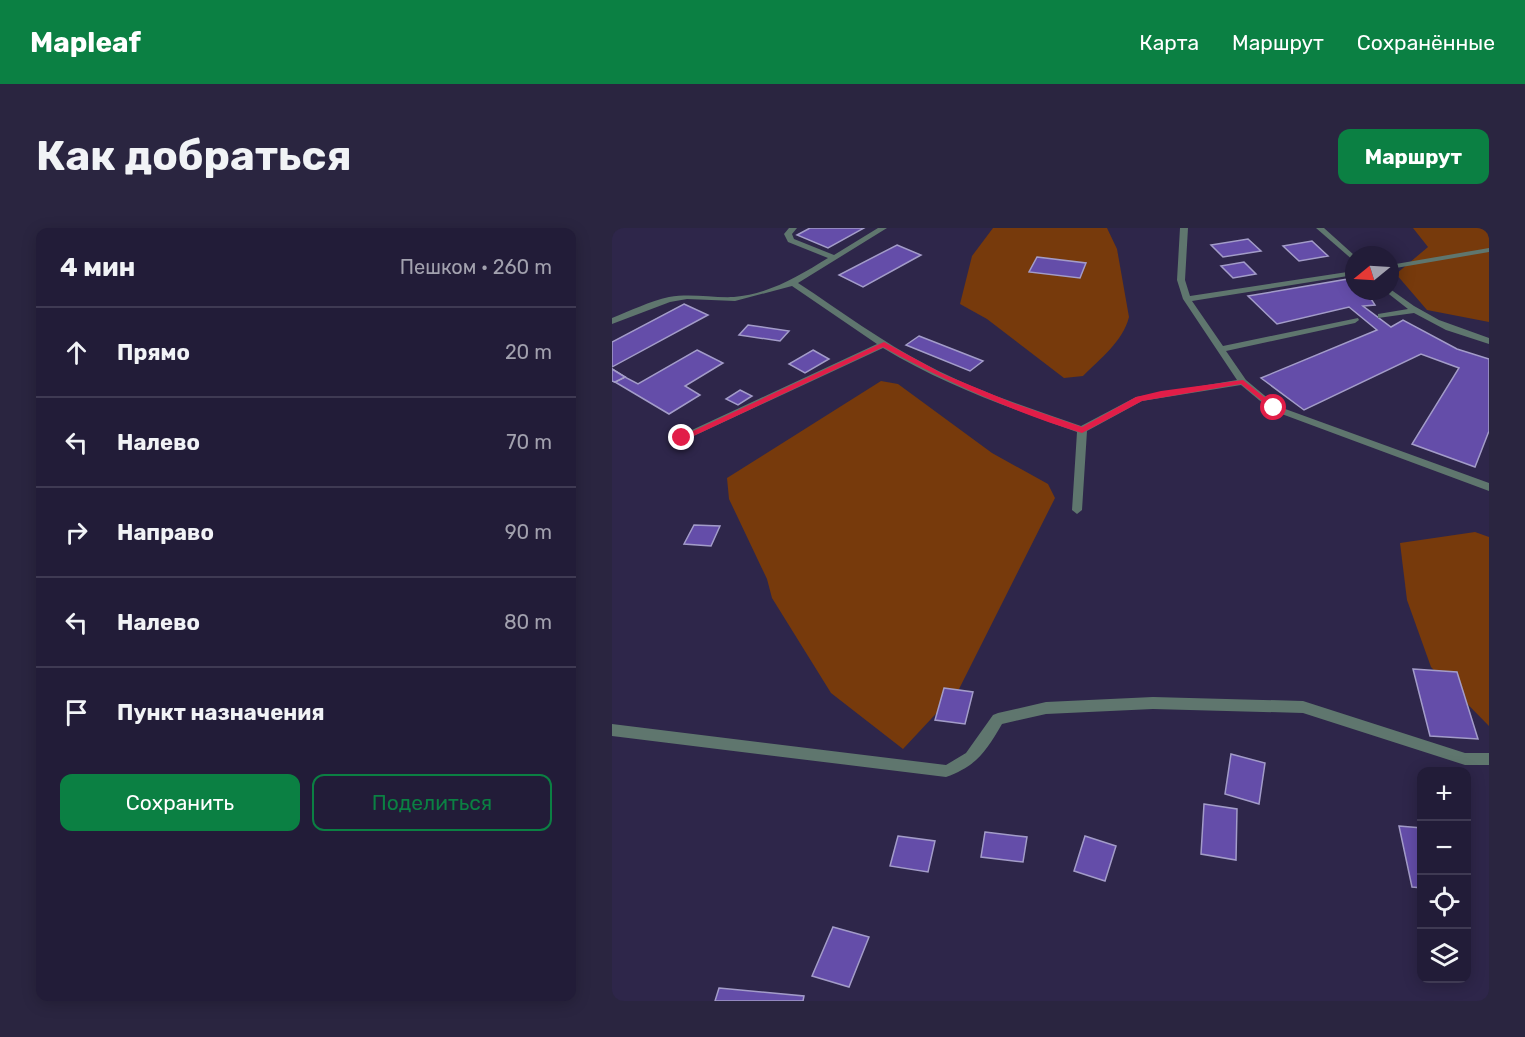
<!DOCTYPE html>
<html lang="ru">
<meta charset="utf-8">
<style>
body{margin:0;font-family:Rubik,sans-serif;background:#2a2540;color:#f1f3f6}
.controls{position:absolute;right:18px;bottom:18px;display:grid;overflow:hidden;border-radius:12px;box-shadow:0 3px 15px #0003}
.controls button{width:54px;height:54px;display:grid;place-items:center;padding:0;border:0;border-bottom:2px solid #3f3a53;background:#221c38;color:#f1f3f6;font:30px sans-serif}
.compass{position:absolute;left:733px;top:18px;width:54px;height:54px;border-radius:50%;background:#221c38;box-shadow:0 3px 15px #0003;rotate:252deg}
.stop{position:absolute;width:18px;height:18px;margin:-14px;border:4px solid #e11d48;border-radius:50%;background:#fff}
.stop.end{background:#e11d48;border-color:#fff;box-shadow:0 2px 6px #0008}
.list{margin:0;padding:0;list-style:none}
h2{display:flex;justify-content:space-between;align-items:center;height:78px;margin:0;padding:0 24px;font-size:26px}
h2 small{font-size:20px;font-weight:400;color:#a2a1ae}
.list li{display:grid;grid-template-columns:39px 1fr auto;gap:18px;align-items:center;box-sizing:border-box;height:90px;padding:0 24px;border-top:2px solid #3f3a53}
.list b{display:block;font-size:22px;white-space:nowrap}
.list em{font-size:20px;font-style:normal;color:#a2a1ae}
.actions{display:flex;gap:12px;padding:18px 24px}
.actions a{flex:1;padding:14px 0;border:2px solid #0b8043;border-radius:12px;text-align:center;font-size:21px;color:#0b8043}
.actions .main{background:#0b8043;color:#fff}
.icon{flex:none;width:33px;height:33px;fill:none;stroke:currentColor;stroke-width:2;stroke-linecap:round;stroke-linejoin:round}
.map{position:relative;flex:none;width:877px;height:773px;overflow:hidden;border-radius:12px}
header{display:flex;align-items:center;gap:36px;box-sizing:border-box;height:84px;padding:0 30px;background:#0b8043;color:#fff}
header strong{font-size:28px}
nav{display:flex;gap:33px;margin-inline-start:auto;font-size:21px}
.intro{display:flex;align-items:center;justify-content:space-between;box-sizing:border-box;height:144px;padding:0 36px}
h1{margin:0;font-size:42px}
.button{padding:15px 27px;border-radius:12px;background:#0b8043;color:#fff;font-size:21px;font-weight:700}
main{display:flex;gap:36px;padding:0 36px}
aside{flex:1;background:#221c38;border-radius:12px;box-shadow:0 3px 15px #0003}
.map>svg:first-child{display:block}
.green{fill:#773a0c}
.building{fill:#644da9;stroke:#a39cc9;stroke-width:1.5}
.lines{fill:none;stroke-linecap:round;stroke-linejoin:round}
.lane{fill:#5f766e;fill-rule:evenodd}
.street{fill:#5f766e;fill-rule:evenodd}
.route{fill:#e11d48}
</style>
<header>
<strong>Mapleaf</strong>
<nav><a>Карта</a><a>Маршрут</a><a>Сохранённые</a></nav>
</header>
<div class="intro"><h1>Как добраться</h1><a class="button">Маршрут</a></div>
<main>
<aside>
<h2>4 мин<small>Пешком · 260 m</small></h2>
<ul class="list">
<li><svg class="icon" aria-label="ahead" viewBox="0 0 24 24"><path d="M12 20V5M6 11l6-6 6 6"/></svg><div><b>Прямо</b></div><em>20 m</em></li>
<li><svg class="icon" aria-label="left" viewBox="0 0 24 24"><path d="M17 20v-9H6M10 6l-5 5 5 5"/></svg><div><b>Налево</b></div><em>70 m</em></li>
<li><svg class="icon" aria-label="right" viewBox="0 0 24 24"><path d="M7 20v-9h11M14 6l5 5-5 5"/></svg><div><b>Направо</b></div><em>90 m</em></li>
<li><svg class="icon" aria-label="left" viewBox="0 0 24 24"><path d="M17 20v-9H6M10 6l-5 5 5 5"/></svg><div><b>Налево</b></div><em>80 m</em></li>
<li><svg class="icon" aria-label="arrive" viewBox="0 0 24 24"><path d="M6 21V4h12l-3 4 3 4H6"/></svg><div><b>Пункт назначения</b></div></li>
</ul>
<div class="actions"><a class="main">Сохранить</a><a>Поделиться</a></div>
</aside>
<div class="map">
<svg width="877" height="773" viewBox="0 0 877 773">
<rect width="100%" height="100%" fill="#2e264a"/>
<g class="green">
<path d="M381 0H495L505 21 517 89C511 113 488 131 471 148L452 150 375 91 348 76 360 28Z"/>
<path d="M801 0H877V94L815 82 784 46 816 19Z"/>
<path d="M269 153 286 156 380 225 436 256 443 270 347 461 291 521 219 465 160 370 155 351 117 271 115 250Z"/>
<path d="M863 304 877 309V498L819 439 795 372 788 315Z"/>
</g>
<g class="building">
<path d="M198 0H252L216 20 185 7Z"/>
<path d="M636 11 649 23 611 29 599 17Z"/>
<path d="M700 13 716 28 687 33 671 18Z"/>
<path d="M285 17 309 27 251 59 227 47Z"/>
<path d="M425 29 474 35 468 50 417 44Z"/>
<path d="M632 34 644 46 621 50 609 38Z"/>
<path d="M742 50V63H754L763 77 751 78 779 99 791 92 845 121 877 131V203L863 239 800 216 847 140 809 126 692 182 649 150 765 102 737 79 665 96 636 68Z"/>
<path d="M72 76 96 87 0 139V114Z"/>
<path d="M136 97 177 103 168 113 127 107Z"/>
<path d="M307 108 371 133 358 143 294 117Z"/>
<path d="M85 122 111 135 73 158 88 167 57 186 3 154 13 149 26 156Z"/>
<path d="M201 122 217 131 193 145 177 136Z"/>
<path d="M0 141 13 149 3 154 0 153Z"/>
<path d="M0 141 13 149 3 154 0 153Z"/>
<path d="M128 162 140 168 126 177 114 171Z"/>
<path d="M82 297 108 298 99 318 72 316Z"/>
<path d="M801 441 845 444 866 511 818 508Z"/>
<path d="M332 460 361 464 353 496 323 492Z"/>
<path d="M619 526 653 535 647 576 613 566Z"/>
<path d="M592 576 625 581 624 632 589 626Z"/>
<path d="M787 598 810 600V660L800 659Z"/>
<path d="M373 604 415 609 411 634 369 629Z"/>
<path d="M286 608 323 613 316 644 278 638Z"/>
<path d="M473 608 504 618 493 653 462 643Z"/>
<path d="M221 699 257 709 237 759 200 748Z"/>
<path d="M107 760 192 768 191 773H103Z"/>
</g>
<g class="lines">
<g class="lane">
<path d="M177 0H185L180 6 182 11 222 27 266 0H275L186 55C229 83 270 114 315 137 364 163 417 180 469 198L524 169 625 152 571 71 565 52 568 0H576L573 52 578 68 742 43V47L580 73 611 118 746 90 747 92 743 95 614 123 634 152 665 178 877 255V263L659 182 629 157 530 173 475 203 470 282 465 286 460 282 465 204C398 180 332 157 271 120L73 212H67V208L265 116 180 58 123 73 75 71 58 74 0 96V90C18 83 38 73 57 69 79 65 100 70 122 69 157 66 187 48 216 30L176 14 172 6Z"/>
<path d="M704 0H712L742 27V33Z"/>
<path d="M877 20V24L778 41V37Z"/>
<path d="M778 61 802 78 827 92 877 110V116L834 102 802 85 766 90V86L796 81 773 63H778Z"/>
</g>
<path class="street" d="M541 469 691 473 853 525H877V537H853L691 485 541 481 434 486 390 496C374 523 365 538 334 549L0 508V496L334 537 354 525 381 487 386 485 434 474Z"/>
</g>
<path class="route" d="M272 114 331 146 401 175 470 199 524 169 549 163 631 152 666 180 660 181 629 156 530 173 470 205C401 184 335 154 271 119L73 212 66 210Z"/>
</svg>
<div class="controls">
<button>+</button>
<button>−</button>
<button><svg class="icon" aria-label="locate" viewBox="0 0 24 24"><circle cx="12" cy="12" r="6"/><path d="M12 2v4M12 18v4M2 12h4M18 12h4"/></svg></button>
<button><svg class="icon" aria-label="layers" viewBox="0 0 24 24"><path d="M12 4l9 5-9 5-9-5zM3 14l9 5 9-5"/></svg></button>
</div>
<svg class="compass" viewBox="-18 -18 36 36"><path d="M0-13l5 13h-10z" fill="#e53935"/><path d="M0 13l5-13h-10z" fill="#a2a1ae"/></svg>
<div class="stop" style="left:662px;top:180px"></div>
<div class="stop end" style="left:70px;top:210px"></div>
</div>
</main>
